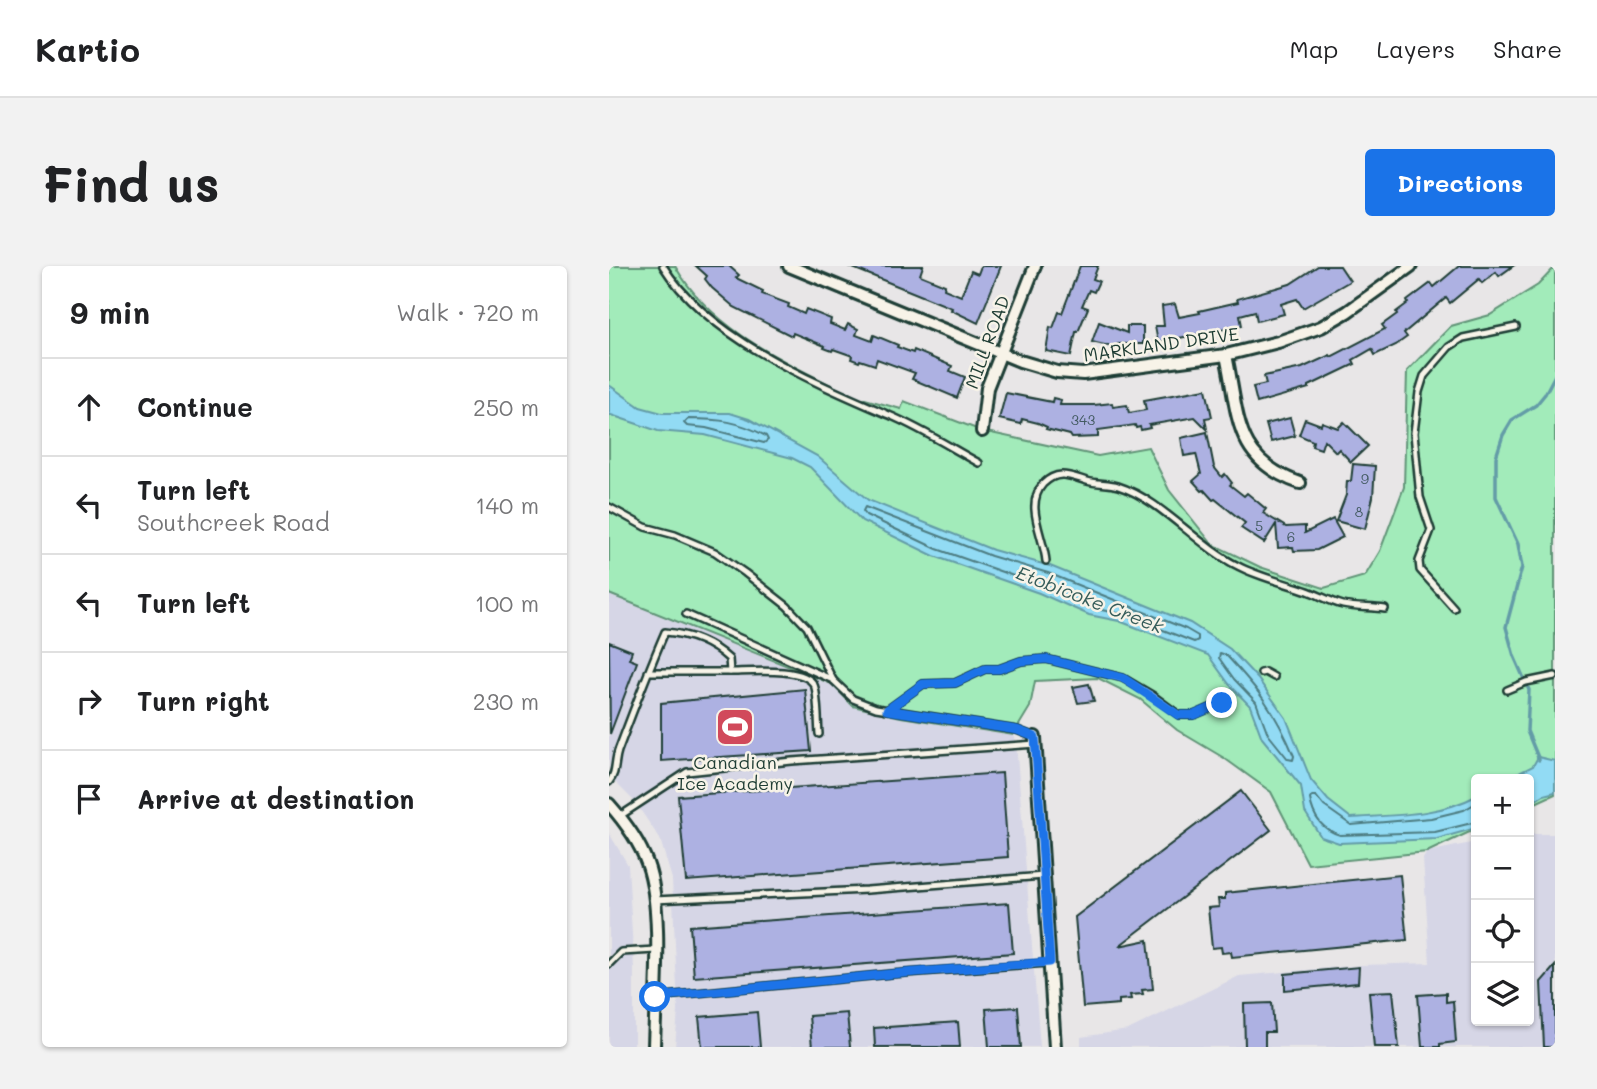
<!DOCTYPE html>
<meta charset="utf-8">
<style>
body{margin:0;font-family:Mali,sans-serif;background:#f2f2f2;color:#202124}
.controls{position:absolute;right:21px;bottom:21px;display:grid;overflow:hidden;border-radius:7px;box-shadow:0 2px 5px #0004}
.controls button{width:63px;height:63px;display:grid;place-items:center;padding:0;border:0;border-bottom:2px solid #e0e0e0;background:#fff;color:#202124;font:35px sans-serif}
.stop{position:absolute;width:21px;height:21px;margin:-16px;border:5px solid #1a73e8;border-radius:50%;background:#fff}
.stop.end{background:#1a73e8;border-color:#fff;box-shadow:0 2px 7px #0008}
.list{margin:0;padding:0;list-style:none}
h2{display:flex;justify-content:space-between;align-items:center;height:91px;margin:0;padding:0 28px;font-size:30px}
h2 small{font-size:23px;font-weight:400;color:#757577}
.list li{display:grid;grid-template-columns:46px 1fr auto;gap:21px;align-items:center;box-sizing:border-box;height:98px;padding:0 28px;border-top:2px solid #e0e0e0}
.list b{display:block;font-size:26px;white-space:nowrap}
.list p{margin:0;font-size:23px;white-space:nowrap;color:#757577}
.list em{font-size:23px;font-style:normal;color:#757577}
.icon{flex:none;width:38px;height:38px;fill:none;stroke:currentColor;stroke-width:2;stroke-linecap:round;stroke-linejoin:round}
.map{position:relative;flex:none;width:946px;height:781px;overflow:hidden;border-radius:7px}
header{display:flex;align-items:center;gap:42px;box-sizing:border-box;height:98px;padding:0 35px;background:#fff;border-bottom:2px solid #e0e0e0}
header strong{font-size:33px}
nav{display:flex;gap:38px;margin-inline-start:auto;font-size:24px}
.intro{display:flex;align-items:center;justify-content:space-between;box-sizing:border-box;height:168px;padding:0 42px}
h1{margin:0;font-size:49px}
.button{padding:18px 32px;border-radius:7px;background:#1a73e8;color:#fff;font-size:24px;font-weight:700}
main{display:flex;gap:42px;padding:0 42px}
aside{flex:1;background:#fff;border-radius:7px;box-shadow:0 2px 5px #0004}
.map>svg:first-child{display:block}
.built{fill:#d6d6e6}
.green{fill:#a2ebba;stroke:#609477;stroke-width:2}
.water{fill:#92dbf4;stroke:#649ca7;stroke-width:2}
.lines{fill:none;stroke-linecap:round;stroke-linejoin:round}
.shore{stroke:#4d7c81;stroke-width:2}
.stream{stroke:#649ca7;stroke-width:3.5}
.building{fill:#adb1e2;stroke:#1f3d34;stroke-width:2}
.lane-casing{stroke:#1f3d34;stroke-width:10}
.street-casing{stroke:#1f3d34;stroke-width:16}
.lane{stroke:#f7f3e8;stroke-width:5}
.street{stroke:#f7f3e8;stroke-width:10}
.route{stroke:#1a73e8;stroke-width:9}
.labels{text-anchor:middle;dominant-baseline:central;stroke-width:5;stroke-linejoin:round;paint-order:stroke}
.number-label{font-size:14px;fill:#425a60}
.street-label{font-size:18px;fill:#1f3d34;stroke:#f7f3e8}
.poi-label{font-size:18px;fill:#1f3d34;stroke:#f7f3e8}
.water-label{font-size:19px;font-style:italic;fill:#365d5a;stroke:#f7f3e8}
</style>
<header>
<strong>Kartio</strong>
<nav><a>Map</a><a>Layers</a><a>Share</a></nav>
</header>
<div class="intro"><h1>Find us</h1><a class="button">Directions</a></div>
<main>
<aside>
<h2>9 min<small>Walk · 720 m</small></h2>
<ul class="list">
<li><svg class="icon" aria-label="ahead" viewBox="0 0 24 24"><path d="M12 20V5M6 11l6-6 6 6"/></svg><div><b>Continue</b></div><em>250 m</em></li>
<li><svg class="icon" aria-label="left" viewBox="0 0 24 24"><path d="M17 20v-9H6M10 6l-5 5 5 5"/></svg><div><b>Turn left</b><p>Southcreek Road</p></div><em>140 m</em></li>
<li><svg class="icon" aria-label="left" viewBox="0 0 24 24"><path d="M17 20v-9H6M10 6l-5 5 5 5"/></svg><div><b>Turn left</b></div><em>100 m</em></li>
<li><svg class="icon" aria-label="right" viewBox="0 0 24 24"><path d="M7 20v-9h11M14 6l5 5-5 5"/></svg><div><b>Turn right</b></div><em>230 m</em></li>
<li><svg class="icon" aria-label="arrive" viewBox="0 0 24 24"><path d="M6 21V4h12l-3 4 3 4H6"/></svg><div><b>Arrive at destination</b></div></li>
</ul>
</aside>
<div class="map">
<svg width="946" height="781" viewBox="0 0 946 781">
<rect width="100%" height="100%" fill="#e8e6e7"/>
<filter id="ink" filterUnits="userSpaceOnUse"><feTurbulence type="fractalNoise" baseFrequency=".0143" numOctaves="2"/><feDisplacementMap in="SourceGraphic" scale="14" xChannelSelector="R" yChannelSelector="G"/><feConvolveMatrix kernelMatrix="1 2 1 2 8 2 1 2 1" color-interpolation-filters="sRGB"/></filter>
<g filter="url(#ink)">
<g class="built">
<path d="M0 328 223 419 244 440 292 451 404 469 407 477 431 781H66L69 745 63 613 51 573 26 536 0 510Z"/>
<path d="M0 567 19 599 25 702V781H0Z"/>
<path d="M920 568H946V781H472V771L519 764 630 710 753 699 821 697 814 593 818 586 867 576V755H920Z"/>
</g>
<path class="green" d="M0 0H66C105 68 184 99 250 133H256L292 143 295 135 373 165 489 190 539 181 560 224 603 278 651 301 715 322 756 310 771 285 795 221 798 105 842 60 881 49 929 19 946 1V528L920 540V513H867V563L818 586 699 598 662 526 615 492 568 464 531 433 489 412 426 415 421 441 404 469 292 451 244 440 223 418 0 328Z"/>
<g class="water">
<path d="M0 119 31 141 53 147H121L140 153 208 190 259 234 384 284 441 300 581 357 621 383 649 413 677 452 702 514 719 534 742 552C783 549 830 550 867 530V562L828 573 730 577 712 571 696 546 692 520 653 472 641 440 620 418 599 389 510 355 480 349 430 327 325 290 253 255 201 201 183 192 96 169 49 165 2 149 0 148Z"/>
<path d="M929 491 946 495V526L935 529 920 538V513H898L924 500Z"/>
</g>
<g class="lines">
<g class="shore">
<path d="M79 153C111 153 129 155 157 170L159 174 155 177 97 162 78 160 75 157Z"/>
<path d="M256 241 382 290 439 307 577 363 589 370V374L585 376 513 348 482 342 433 320 328 283 257 249 254 245Z"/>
<path d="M611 387 617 389C649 423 667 446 685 490L684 494 679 493 659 468 647 436 625 413 610 392Z"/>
<path d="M867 537 855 544 822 552 742 559 715 540 707 530H703L701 533C704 551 714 564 731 569L826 566 867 556"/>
</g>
<path class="stream" d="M930 494 918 465 920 424 905 390 897 361 913 301 909 278 887 231V191L894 169 903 154 927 139 936 128 946 109"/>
</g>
<g class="building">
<path d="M87 0H120L130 9 127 12 154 25 153 28 180 38 179 41 195 48 197 43 222 53 221 58 236 64 239 58 249 63 247 69 263 75 265 69 289 79 288 81 304 87 305 84 343 100 341 105 356 111 348 132 303 113 306 107 268 93 266 99 251 94 250 96 242 93 243 90 241 89 224 83 223 85 215 82 216 80 184 67 183 70 125 41 103 22 96 13 98 10Z"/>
<path d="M239 0H314L311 9 336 19 335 23 352 30 362 5 369 8 372 0H392L369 57 342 44 343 42Z"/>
<path d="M471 0H489L484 13 490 15 485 26 480 24 473 40 479 42 469 66H467L462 90 437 85 441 61 444 62 450 46 453 47Z"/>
<path d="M709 0H731L741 15 694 42 688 33 672 38 675 48 648 55 646 45 631 49 633 60 549 76 546 60H555L553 40 566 38 570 51 591 47 590 45 629 36 628 33 681 18Z"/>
<path d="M850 0H904L890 10 887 6 873 17 870 13 841 37 837 32 795 67 798 71 787 79 766 89 763 83 744 94 746 98 700 120V122L648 137 644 121 657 118 655 110 693 102 721 89 722 91 776 63 773 59 788 48 787 46 799 37 798 35 822 17 825 21Z"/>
<path d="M490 56 518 67V60H534V78H509L508 82 483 76Z"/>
<path d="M597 123 603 151 596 152 598 163 586 151 540 159 541 162 532 164 531 161 527 162 526 159 489 164V171L463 172 461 169 437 163 438 161 429 157 413 153 412 158 390 153 397 127 443 136 444 132 452 134 451 139H485L503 137 504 141 518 139 520 147 537 144 535 134Z"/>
<path d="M681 152 686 170 662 176 657 158Z"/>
<path d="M696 153 712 159 713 156 729 162 735 156 759 180 742 196 730 183 727 186 715 174 712 183 703 180 704 175 690 169Z"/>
<path d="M598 166 605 201 613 211 616 208 623 217 621 219 635 230 638 227 657 243 654 247 677 261 696 260V267L724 253 734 271 708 284 685 285 684 281 669 282 667 258 655 277 632 262 636 257 606 233 604 234 595 224 593 225 584 215 592 208 587 188 575 190 572 172Z"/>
<path d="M744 198 766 200 764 231 756 263 727 255 737 229 738 215H742Z"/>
<path d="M0 376 23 385 20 393 28 396 1 468Z"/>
<path d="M480 418 485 435 469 437 464 421Z"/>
<path d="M196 423 202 485 52 495V437Z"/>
<path d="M393 507 399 591 77 615 69 530Z"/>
<path d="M632 525 662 564 510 680 539 674 544 723 533 724 534 728 521 729 522 733 510 734V738L474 741 466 651Z"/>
<path d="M791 609 798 674 623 691 622 686 613 687 612 681 603 682 599 642 610 641 609 633H616V627Z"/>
<path d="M400 637 404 687 85 711 81 660Z"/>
<path d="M946 700V781H935L932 716Z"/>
<path d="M750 701 749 717 676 724V708Z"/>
<path d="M784 725 790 781H765L760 726Z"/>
<path d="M837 727V736L844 735 847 776 831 778V781H813L809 729Z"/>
<path d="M663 737 665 766H656V781H636L635 738Z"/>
<path d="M409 741 412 781H380L377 743Z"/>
<path d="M148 746 151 781H93L90 751Z"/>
<path d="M238 747 241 781H203L200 750Z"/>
<path d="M349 756 351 781H266L265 762Z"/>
</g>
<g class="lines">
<defs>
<g id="lane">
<path d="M54 0C99 72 204 116 280 149 311 162 341 181 370 197"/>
<path d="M0 241 36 261 66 269 106 286 136 307 178 340 198 361 224 414"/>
<path d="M437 295C435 271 415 239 434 218 449 203 461 210 478 215 488 218 500 217 509 220 553 234 588 280 629 300 650 311 676 317 699 325 710 329 722 336 734 339 747 342 762 341 776 343"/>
<path d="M845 342 811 304 810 295 822 264 811 231 805 167 810 126 815 110 840 81 854 72 907 61"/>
<path d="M77 348 224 414 244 433 267 442 408 464 426 471"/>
<path d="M121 406C138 406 196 400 205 419 209 426 209 458 210 468"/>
<path d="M652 407 656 406 665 411"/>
<path d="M898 424 917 416 946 410"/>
<path d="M278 444 314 418 346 417 376 403H390L412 395 437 393 514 412 543 429 570 449H585L613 437"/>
<path d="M0 516C8 506 5 497 9 485 24 445 39 405 56 366 81 368 102 376 120 393L121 406H39"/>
<path d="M11 550 78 506 183 495 427 478"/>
<path d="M45 634 258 624 435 610"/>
<path d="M0 698 12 686 47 684"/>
<path d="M46 731 282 708 440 697"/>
</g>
<g id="street">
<path d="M180 0 411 95 448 106 474 108 617 89 669 76 712 61 738 46 802 0"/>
<path d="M617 89C630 149 624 194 691 217"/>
<path d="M373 165 378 122 426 0"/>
<path d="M426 471 446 781"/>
<path d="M0 538C16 556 30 575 38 597 55 643 46 731 45 781"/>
</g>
</defs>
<use href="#lane" class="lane-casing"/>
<use href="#street" class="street-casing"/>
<use href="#lane" class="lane"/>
<use href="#street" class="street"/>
</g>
</g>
<g class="lines" filter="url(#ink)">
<path class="route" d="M46 731 282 708 441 696 426 471 408 464 278 444 314 418 346 417 376 403H390L412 395 437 393 514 412 569 449H585L613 437"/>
</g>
<defs>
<symbol id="stadium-square" viewBox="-11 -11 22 22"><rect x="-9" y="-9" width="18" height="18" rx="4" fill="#d1495b" stroke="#f7f3e8"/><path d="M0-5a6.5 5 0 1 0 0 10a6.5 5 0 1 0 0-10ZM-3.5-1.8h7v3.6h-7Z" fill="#fff"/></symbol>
</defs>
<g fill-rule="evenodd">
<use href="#stadium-square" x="104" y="439" width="44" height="44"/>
</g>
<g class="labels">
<g class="number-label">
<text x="474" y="153">343</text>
<text x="756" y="212">9</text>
<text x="750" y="245">8</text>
<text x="650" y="259">5</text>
<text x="682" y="270">6</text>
</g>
<g class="street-label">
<text transform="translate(378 76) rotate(-70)">MILL ROAD</text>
<text transform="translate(552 78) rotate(-8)">MARKLAND DRIVE</text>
</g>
<g class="poi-label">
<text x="126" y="496">Canadian<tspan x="126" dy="21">Ice Academy</tspan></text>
</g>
<g class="water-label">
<text transform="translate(481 333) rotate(21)">Etobicoke Creek</text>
</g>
</g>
</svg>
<div class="controls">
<button>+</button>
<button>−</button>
<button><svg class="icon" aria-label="locate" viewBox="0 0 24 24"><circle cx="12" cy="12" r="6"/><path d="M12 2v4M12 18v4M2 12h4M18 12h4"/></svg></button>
<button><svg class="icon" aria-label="layers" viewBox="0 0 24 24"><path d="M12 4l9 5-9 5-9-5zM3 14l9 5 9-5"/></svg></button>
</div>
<div class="stop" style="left:46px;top:731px"></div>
<div class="stop end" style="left:613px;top:437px"></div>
</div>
</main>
